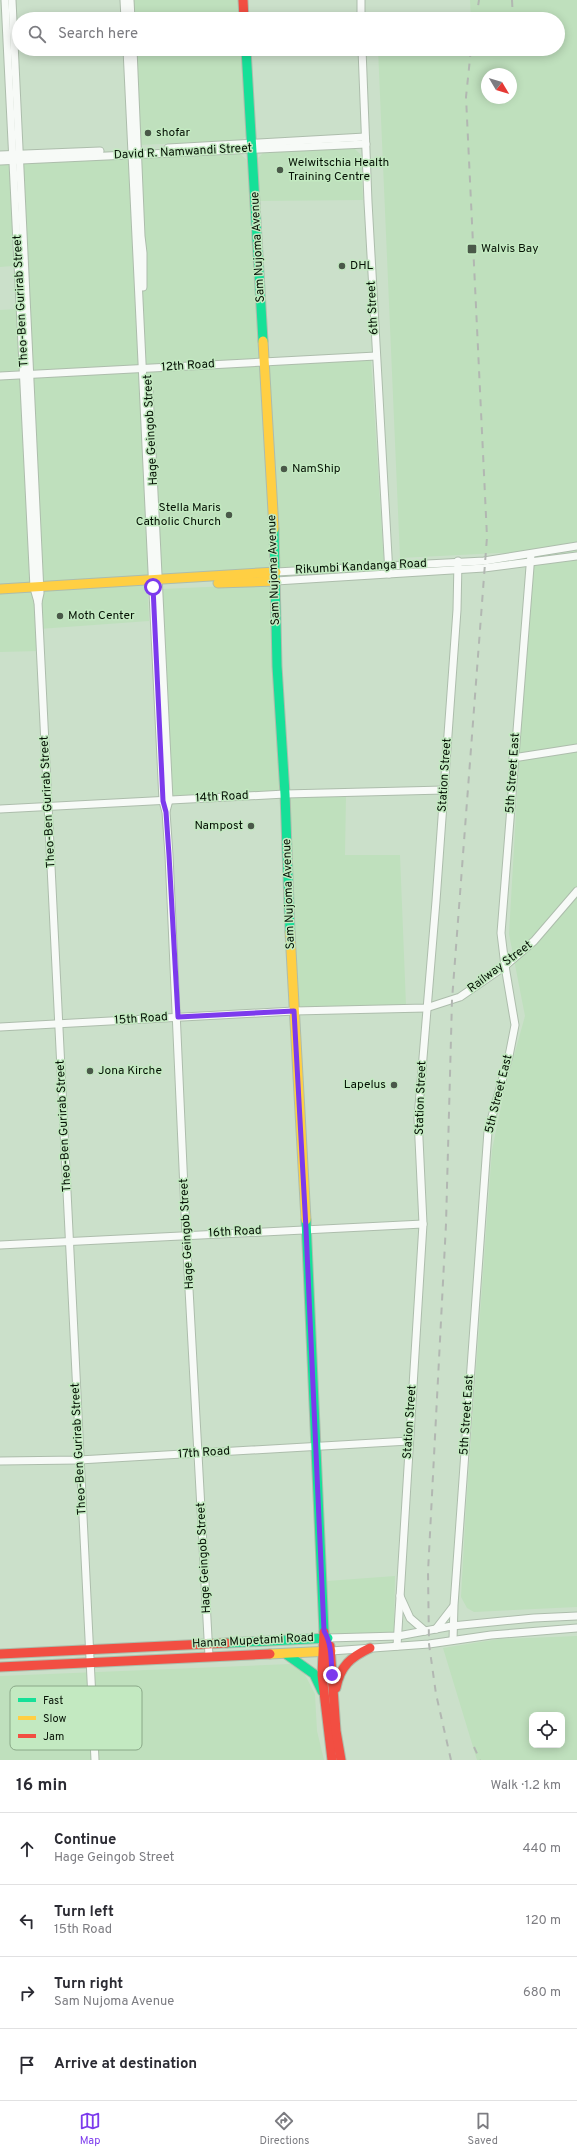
<!DOCTYPE html>
<meta charset="utf-8">
<style>
body{margin:0;font-family:Overpass,sans-serif;background:#f2f2f3;color:#2b2b33}
.controls{position:absolute;right:12px;bottom:12px;display:grid;overflow:hidden;border-radius:8px;box-shadow:0 2px 10px #0003}
.controls button{width:36px;height:36px;display:grid;place-items:center;padding:0;border:0;border-bottom:1px solid #e1e1e2;background:#fff;color:#2b2b33;font:20px sans-serif}
.compass{position:absolute;left:481px;top:68px;width:36px;height:36px;border-radius:50%;background:#fff;box-shadow:0 2px 10px #0003;rotate:128deg}
.stop{position:absolute;width:12px;height:12px;margin:-9px;border:3px solid #7c3aed;border-radius:50%;background:#fff}
.stop.end{background:#7c3aed;border-color:#fff;box-shadow:0 1px 4px #0008}
.list{margin:0;padding:0;list-style:none}
h2{display:flex;justify-content:space-between;align-items:center;height:52px;margin:0;padding:0 16px;font-size:17px}
h2 small{font-size:13px;font-weight:400;color:#7c7c81}
.list li{display:grid;grid-template-columns:26px 1fr auto;gap:12px;align-items:center;box-sizing:border-box;height:72px;padding:0 16px;border-top:1px solid #e1e1e2}
.list b{display:block;font-size:15px;white-space:nowrap}
.list p{margin:0;font-size:13px;white-space:nowrap;color:#7c7c81}
.list em{font-size:13px;font-style:normal;color:#7c7c81}
.icon{flex:none;width:22px;height:22px;fill:none;stroke:currentColor;stroke-width:2;stroke-linecap:round;stroke-linejoin:round}
.map{position:relative;flex:none;width:577px;height:1760px;overflow:hidden}
.search{position:absolute;background:#fff;box-shadow:0 2px 10px #0003;left:12px;right:12px;top:12px;height:44px;display:flex;align-items:center;gap:10px;box-sizing:border-box;padding:0 14px;border-radius:22px;color:#7c7c81;font-size:15px}
.sheet{height:340px;background:#fff}
nav{display:flex;justify-content:space-around;align-items:center;box-sizing:border-box;height:56px;border-top:1px solid #e1e1e2;background:#fff;font-size:11px;color:#7c7c81}
nav a{display:grid;justify-items:center;gap:2px}
nav .on{color:#7c3aed}
.map>svg:first-child{display:block}
.built{fill:#bfe0bd;fill-rule:evenodd}
.lines{fill:none;stroke-linecap:round;stroke-linejoin:round}
.street-casing{stroke:#adbdac;stroke-width:9}
.fast-casing{stroke:#adbdac;stroke-width:11}
.slow-casing{stroke:#adbdac;stroke-width:11}
.jam-casing{stroke:#adbdac;stroke-width:11}
.street{stroke:#f7faf7;stroke-width:7}
.fast{stroke:#16e098;stroke-width:9}
.slow{stroke:#ffcf43;stroke-width:9}
.jam{stroke:#f24e42;stroke-width:9}
.rail{stroke:#b2b7b2;stroke-width:2;stroke-dasharray:7 7;stroke-linecap:butt}
.route{stroke:#7c3aed;stroke-width:5}
.poi-dot{fill:#4a5949;stroke:#c3e9c1;stroke-width:1.5}
.labels{text-anchor:middle;dominant-baseline:central;stroke-width:3;stroke-linejoin:round;paint-order:stroke}
.poi-label{font-size:12px;fill:#051104;stroke:#c3e9c1;text-anchor:start}
.street-label{font-size:12px;fill:#051104;stroke:#c3e9c1}
.key{fill:#c3e9c1;stroke:#8aa888;stroke-width:1}
.key-label{font-size:11px;fill:#051104}
</style>
<div class="map">
<svg width="577" height="1760" viewBox="0 0 577 1760">
<rect width="100%" height="100%" fill="#cbe0ca"/>
<g class="built">
<path d="M133 0H240L241 19H134Z"/>
<path d="M470 0H577V1607L474 1612 467 1608 461 1597 466 1507 492 1150 504 1092 525 1016 509 934 531 555 499 553 400 558 378 49H558V19H471ZM487 74H511V98H487Z"/>
<path d="M135 49H243L247 135 242 140 140 145Z"/>
<path d="M354 148 361 155 363 200 258 201 257 159 265 151Z"/>
<path d="M239 153 247 160 261 359 33 372 26 265 0 267V165Z"/>
<path d="M17 309 20 371 0 372V310Z"/>
<path d="M371 360 384 564 278 570 267 365Z"/>
<path d="M261 366 272 571 147 580 149 621 39 629 40 651 0 652V379Z"/>
<path d="M273 584 281 791 173 796 162 589Z"/>
<path d="M346 796 345 855H400L406 1005 296 1007 288 797Z"/>
<path d="M395 1576 394 1632 328 1635 327 1581Z"/>
<path d="M577 1636V1760H477L443 1648 499 1639ZM532 1715H562V1745H532Z"/>
<path d="M290 1664 304 1673 315 1694 317 1731 324 1760H0V1676Z"/>
</g>
<g class="lines">
<defs>
<g id="street">
<path d="M5 0 34 588 38 602 95 1760"/>
<path d="M12 0 40 593 38 602"/>
<path d="M124 0 125 19"/>
<path d="M130 0 131 19"/>
<path d="M361 0V19"/>
<path d="M127 49 163 801 166 812 169 855 186 1234 209 1656"/>
<path d="M133 49 141 236 143 253V287"/>
<path d="M362 49 368 202 389 574"/>
<path d="M168 148 365 137"/>
<path d="M0 155 100 151"/>
<path d="M0 161 366 144"/>
<path d="M0 376 376 356"/>
<path d="M149 391 169 800 166 811"/>
<path d="M276 572 484 561 577 546"/>
<path d="M276 581 484 568 577 556"/>
<path d="M513 758 577 748"/>
<path d="M0 809 285 794 444 790"/>
<path d="M0 1027 294 1011 426 1008 460 997 505 966 534 941 577 891"/>
<path d="M0 1245 423 1224"/>
<path d="M0 1461 79 1460 409 1441"/>
<path d="M400 1596 410 1618 425 1631"/>
<path d="M436 1629 453 1607"/>
<path d="M328 1638 398 1636 452 1626 534 1618 577 1616"/>
<path d="M453 1640 454 1605 488 1131 509 1056 515 1025 505 966 501 933 531 554"/>
<path d="M397 1646 423 1224 418 1118 436 901 457 610 458 561"/>
<path d="M331 1651 429 1644 491 1635 577 1628"/>
</g>
<g id="fast">
<path d="M246 49 263 341"/>
<path d="M274 529 277 666 285 794 290 932"/>
<path d="M306 1220 324 1632"/>
<path d="M227 1643 328 1638"/>
<path d="M286 1654 314 1674 322 1691"/>
</g>
<g id="slow">
<path d="M263 341 274 529"/>
<path d="M218 583 276 581"/>
<path d="M0 589 276 572"/>
<path d="M290 932 306 1220"/>
<path d="M270 1654 331 1651"/>
</g>
<g id="jam">
<path d="M243 0 244 19"/>
<path d="M324 1632 322 1675 332 1760"/>
<path d="M330 1646 336 1731 341 1760"/>
<path d="M0 1654 227 1643"/>
<path d="M0 1667 270 1654"/>
<path d="M336 1688C340 1666 351 1657 370 1648"/>
</g>
</defs>
<use href="#street" class="street-casing"/>
<use href="#fast" class="fast-casing"/>
<use href="#slow" class="slow-casing"/>
<use href="#jam" class="jam-casing"/>
<use href="#street" class="street"/>
<use href="#fast" class="fast"/>
<use href="#slow" class="slow"/>
<use href="#jam" class="jam"/>
<g class="rail">
<path d="M512 0 513 19"/>
<path d="M476 19 479 0"/>
<path d="M519 49 520 50"/>
<path d="M474 1747 480 1760"/>
<path d="M451 1760 436 1694 429 1644 428 1572 446 1224 452 1000 487 537 466 97 471 49"/>
</g>
</g>
<g class="lines">
<path class="route" d="M153 587 163 801 166 812 169 855 178 1017 294 1011 306 1229 324 1631C332 1644 331 1660 332 1675"/>
</g>
<g class="poi-dot">
<circle cx="148" cy="133" r="4"/>
<circle cx="280" cy="170" r="4"/>
<rect x="467" y="244" width="10" height="10" rx="2"/>
<circle cx="342" cy="266" r="4"/>
<circle cx="284" cy="469" r="4"/>
<circle cx="229" cy="515" r="4"/>
<circle cx="60" cy="616" r="4"/>
<circle cx="251" cy="826" r="4"/>
<circle cx="90" cy="1071" r="4"/>
<circle cx="394" cy="1085" r="4"/>
</g>
<g class="labels">
<g class="poi-label">
<text x="156" y="133">shofar</text>
<text x="288" y="163">Welwitschia Health<tspan x="288" dy="14">Training Centre</tspan></text>
<text x="481" y="249">Walvis Bay</text>
<text x="350" y="266">DHL</text>
<text x="292" y="469">NamShip</text>
<text x="221" y="508" text-anchor="end">Stella Maris<tspan x="221" dy="14">Catholic Church</tspan></text>
<text x="68" y="616">Moth Center</text>
<text x="243" y="826" text-anchor="end">Nampost</text>
<text x="98" y="1071">Jona Kirche</text>
<text x="386" y="1085" text-anchor="end">Lapelus</text>
</g>
<g class="street-label">
<text transform="translate(183 152) rotate(-3)">David R. Namwandi Street</text>
<text transform="translate(258 247) rotate(-93)">Sam Nujoma Avenue</text>
<text transform="translate(21 301) rotate(-93)">Theo-Ben Gurirab Street</text>
<text transform="translate(373 308) rotate(-93)">6th Street</text>
<text transform="translate(188 366) rotate(-4)">12th Road</text>
<text transform="translate(151 430) rotate(-93)">Hage Geingob Street</text>
<text transform="translate(361 567) rotate(-3)">Rikumbi Kandanga Road</text>
<text transform="translate(274 570) rotate(-92)">Sam Nujoma Avenue</text>
<text transform="translate(513 773) rotate(-86)">5th Street East</text>
<text transform="translate(445 775) rotate(-86)">Station Street</text>
<text transform="translate(222 797) rotate(-3)">14th Road</text>
<text transform="translate(48 802) rotate(-93)">Theo-Ben Gurirab Street</text>
<text transform="translate(289 894) rotate(-92)">Sam Nujoma Avenue</text>
<text transform="translate(500 967) rotate(-37)">Railway Street</text>
<text transform="translate(141 1019) rotate(-4)">15th Road</text>
<text transform="translate(499 1094) rotate(-76)">5th Street East</text>
<text transform="translate(421 1098) rotate(-88)">Station Street</text>
<text transform="translate(64 1126) rotate(-93)">Theo-Ben Gurirab Street</text>
<text transform="translate(235 1232) rotate(-3)">16th Road</text>
<text transform="translate(187 1234) rotate(-93)">Hage Geingob Street</text>
<text transform="translate(467 1415) rotate(-86)">5th Street East</text>
<text transform="translate(410 1422) rotate(-86)">Station Street</text>
<text transform="translate(79 1449) rotate(-93)">Theo-Ben Gurirab Street</text>
<text transform="translate(204 1453) rotate(-4)">17th Road</text>
<text transform="translate(204 1558) rotate(-93)">Hage Geingob Street</text>
<text transform="translate(253 1641) rotate(-3)">Hanna Mupetami Road</text>
</g>
</g>
<rect x="10" y="1686" width="132" height="64" rx="6" class="key"/>
<rect x="18" y="1698" width="18" height="4" fill="#16e098"/>
<rect x="18" y="1716" width="18" height="4" fill="#ffcf43"/>
<rect x="18" y="1734" width="18" height="4" fill="#f24e42"/>
<g class="key-label">
<text x="43" y="1704">Fast</text>
<text x="43" y="1722">Slow</text>
<text x="43" y="1740">Jam</text>
</g>
</svg>
<div class="controls">
<button><svg class="icon" aria-label="locate" viewBox="0 0 24 24"><circle cx="12" cy="12" r="6"/><path d="M12 2v4M12 18v4M2 12h4M18 12h4"/></svg></button>
</div>
<svg class="compass" viewBox="-18 -18 36 36"><path d="M0-13l5 13h-10z" fill="#e53935"/><path d="M0 13l5-13h-10z" fill="#7c7c81"/></svg>
<div class="stop" style="left:153px;top:587px"></div>
<div class="stop end" style="left:332px;top:1675px"></div>
<div class="search"><svg class="icon" aria-label="search" viewBox="0 0 24 24"><circle cx="10" cy="10" r="6"/><path d="M15 15l6 6"/></svg>Search here</div>
</div>
<section class="sheet">
<h2>16 min<small>Walk · 1.2 km</small></h2>
<ul class="list">
<li><svg class="icon" aria-label="ahead" viewBox="0 0 24 24"><path d="M12 20V5M6 11l6-6 6 6"/></svg><div><b>Continue</b><p>Hage Geingob Street</p></div><em>440 m</em></li>
<li><svg class="icon" aria-label="left" viewBox="0 0 24 24"><path d="M17 20v-9H6M10 6l-5 5 5 5"/></svg><div><b>Turn left</b><p>15th Road</p></div><em>120 m</em></li>
<li><svg class="icon" aria-label="right" viewBox="0 0 24 24"><path d="M7 20v-9h11M14 6l5 5-5 5"/></svg><div><b>Turn right</b><p>Sam Nujoma Avenue</p></div><em>680 m</em></li>
<li><svg class="icon" aria-label="arrive" viewBox="0 0 24 24"><path d="M6 21V4h12l-3 4 3 4H6"/></svg><div><b>Arrive at destination</b></div></li>
</ul>
</section>
<nav>
<a class="on"><svg class="icon" aria-label="map" viewBox="0 0 24 24"><path d="M3 6l6-2 6 2 6-2v14l-6 2-6-2-6 2zM9 4v14M15 6v14"/></svg>Map</a>
<a><svg class="icon" aria-label="directions" viewBox="0 0 24 24"><path d="M12 3l9 9-9 9-9-9zM9 14v-3h6M13 9l2 2-2 2"/></svg>Directions</a>
<a><svg class="icon" aria-label="saved" viewBox="0 0 24 24"><path d="M7 4h10v16l-5-4-5 4z"/></svg>Saved</a>
</nav>
